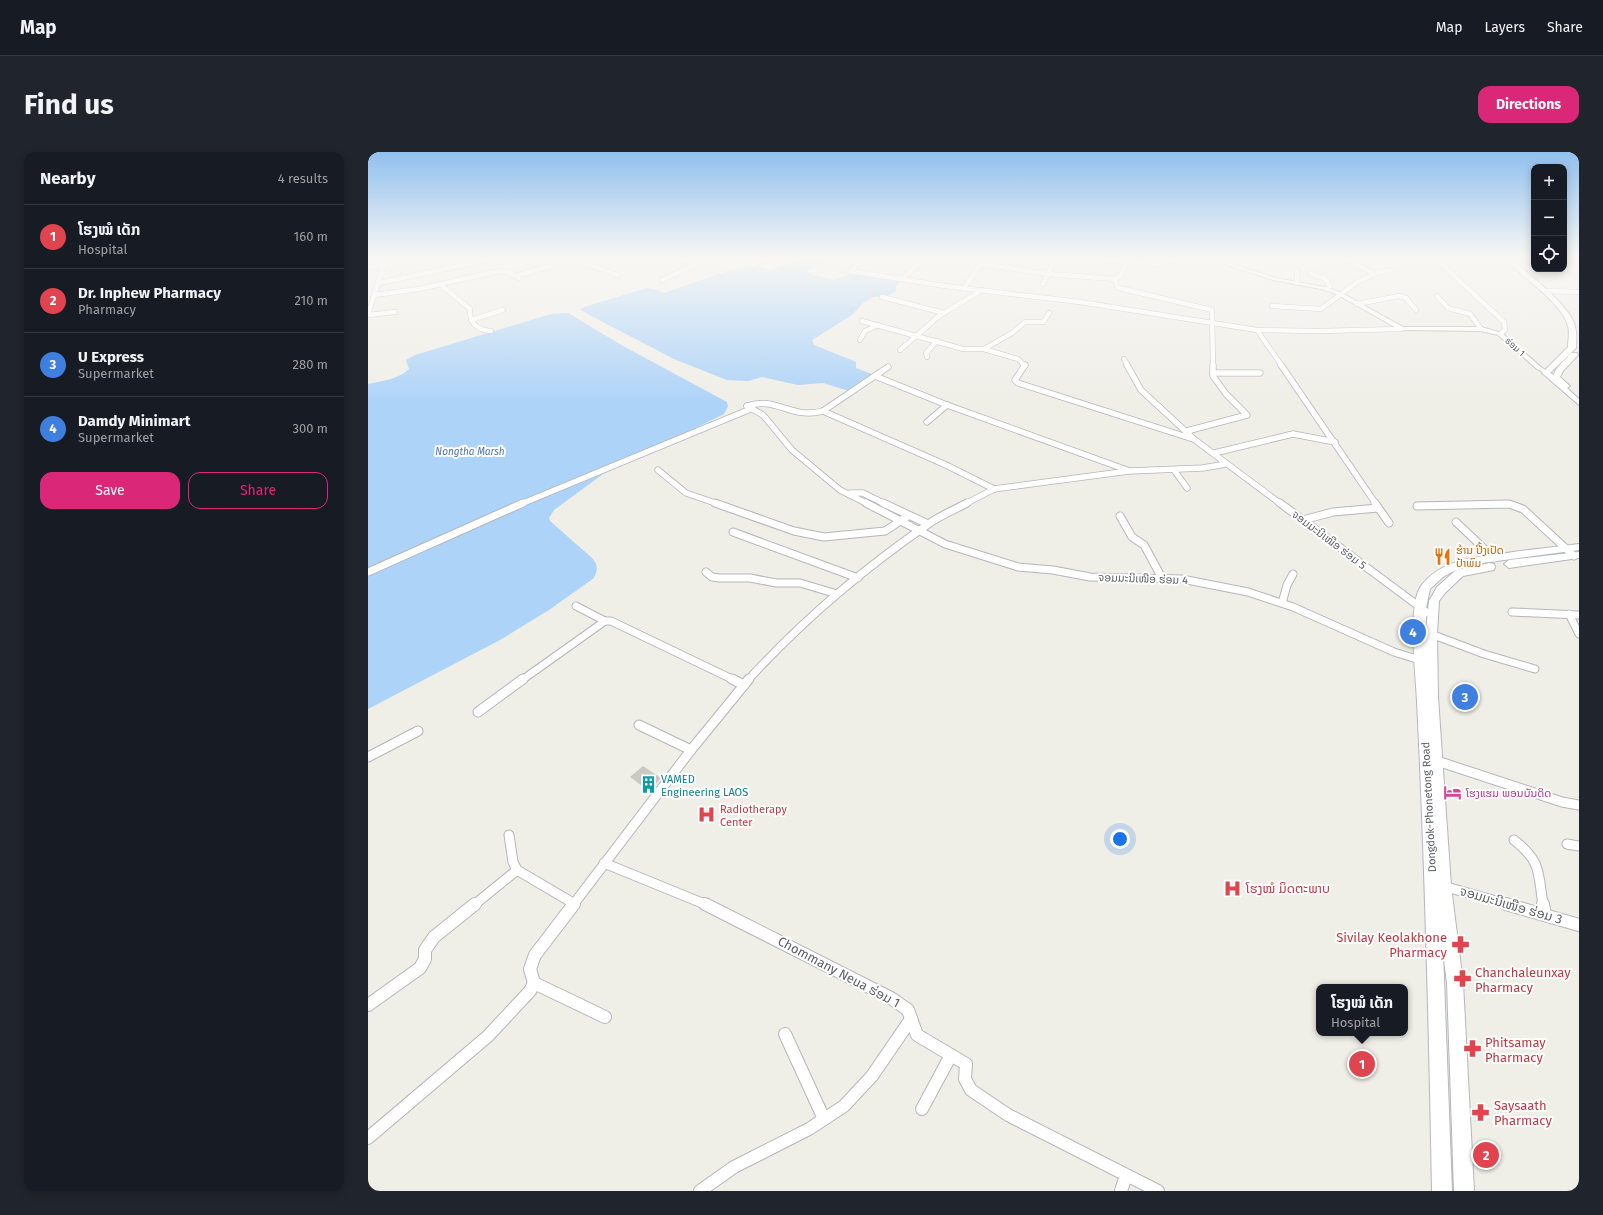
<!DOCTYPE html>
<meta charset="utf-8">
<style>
body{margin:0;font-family:"Fira Sans","Noto Sans Lao",sans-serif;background:#20242c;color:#f1f3f6}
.controls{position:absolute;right:12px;top:12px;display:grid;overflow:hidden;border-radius:8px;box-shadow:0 2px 10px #0003}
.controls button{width:36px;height:36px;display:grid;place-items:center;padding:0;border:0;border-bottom:1px solid #363941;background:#171b24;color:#f1f3f6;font:20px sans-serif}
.you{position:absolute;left:752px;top:687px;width:14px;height:14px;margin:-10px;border:3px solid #fff;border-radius:50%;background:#1a73e8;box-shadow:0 0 0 6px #1a73e833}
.badge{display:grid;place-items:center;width:26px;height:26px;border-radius:50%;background:#db2777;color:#fff;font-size:13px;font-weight:700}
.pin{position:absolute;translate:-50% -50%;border:2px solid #fff;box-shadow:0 1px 4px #0006}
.popup{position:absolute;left:948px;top:832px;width:92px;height:52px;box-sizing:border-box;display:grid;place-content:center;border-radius:8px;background:#171b24;filter:drop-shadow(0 1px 3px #0005);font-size:13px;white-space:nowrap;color:#9ea1a6}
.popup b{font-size:15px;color:#f1f3f6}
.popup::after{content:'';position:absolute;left:50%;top:100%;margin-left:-8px;border:8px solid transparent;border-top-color:#171b24}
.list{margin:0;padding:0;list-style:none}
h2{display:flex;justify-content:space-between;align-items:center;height:52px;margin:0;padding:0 16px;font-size:17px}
h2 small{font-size:13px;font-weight:400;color:#9ea1a6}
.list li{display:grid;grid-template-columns:26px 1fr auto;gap:12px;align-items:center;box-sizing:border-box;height:64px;padding:0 16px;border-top:1px solid #363941}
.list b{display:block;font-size:15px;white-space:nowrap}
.list p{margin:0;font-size:13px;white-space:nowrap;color:#9ea1a6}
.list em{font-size:13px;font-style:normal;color:#9ea1a6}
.actions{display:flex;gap:8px;padding:12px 16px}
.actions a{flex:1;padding:9px 0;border:1px solid #db2777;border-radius:12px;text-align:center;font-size:14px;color:#db2777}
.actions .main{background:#db2777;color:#fff}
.icon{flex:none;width:22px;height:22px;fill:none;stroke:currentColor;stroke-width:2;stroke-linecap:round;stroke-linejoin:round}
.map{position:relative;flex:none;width:1211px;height:1039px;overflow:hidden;border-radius:12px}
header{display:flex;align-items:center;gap:24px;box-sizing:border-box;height:56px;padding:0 20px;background:#171b24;border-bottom:1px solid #363941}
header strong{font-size:19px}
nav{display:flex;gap:22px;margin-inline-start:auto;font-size:14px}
.intro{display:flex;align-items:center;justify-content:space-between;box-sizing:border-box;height:96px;padding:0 24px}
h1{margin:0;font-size:28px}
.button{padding:10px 18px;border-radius:12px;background:#db2777;color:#fff;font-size:14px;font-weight:700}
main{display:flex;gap:24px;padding:0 24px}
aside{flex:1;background:#171b24;border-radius:12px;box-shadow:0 2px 10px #0003}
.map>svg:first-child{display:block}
.water{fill:#aed3f8}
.building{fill:#cbc8c4}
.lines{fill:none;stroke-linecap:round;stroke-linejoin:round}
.minor-far4-casing{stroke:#b4b6ba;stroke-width:5.5}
.minor-far3-casing{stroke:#b4b6ba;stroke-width:7}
.minor-far2-casing{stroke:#b4b6ba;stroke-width:9}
.minor-far1-casing{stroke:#b4b6ba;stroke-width:11}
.minor-casing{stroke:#b4b6ba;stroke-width:14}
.tertiary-casing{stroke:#b4b6ba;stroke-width:2}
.secondary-casing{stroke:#b5b8bd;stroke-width:2}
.minor-far4{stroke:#fff;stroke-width:4.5}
.minor-far3{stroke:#fff;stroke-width:5.5}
.minor-far2{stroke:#fff;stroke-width:7}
.minor-far1{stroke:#fff;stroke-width:9}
.minor{stroke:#fff;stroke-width:12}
.tertiary{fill:#fff;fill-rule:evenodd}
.secondary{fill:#fff;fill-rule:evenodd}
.labels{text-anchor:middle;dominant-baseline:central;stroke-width:4;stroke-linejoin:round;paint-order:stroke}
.far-street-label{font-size:9px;fill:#5e6166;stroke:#fff}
.far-water-label{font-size:10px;font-style:italic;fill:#4c73a9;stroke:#fff}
.street-label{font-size:11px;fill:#5e6166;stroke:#fff}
.food-label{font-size:11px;fill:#c56008;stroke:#fff;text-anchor:start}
.culture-label{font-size:11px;fill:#0d838f;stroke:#fff;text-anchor:start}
.hotel-label{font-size:11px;fill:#b23c85;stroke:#fff;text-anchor:start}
.health-label{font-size:11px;fill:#be3a42;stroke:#fff;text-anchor:start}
.near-health-label{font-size:13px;fill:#be3a42;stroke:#fff;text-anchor:start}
.near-street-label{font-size:13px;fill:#5e6166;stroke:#fff}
</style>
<header>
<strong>Map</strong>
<nav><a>Map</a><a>Layers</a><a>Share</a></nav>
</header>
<div class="intro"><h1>Find us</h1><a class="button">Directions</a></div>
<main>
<aside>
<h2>Nearby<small>4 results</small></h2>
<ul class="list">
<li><span class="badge" style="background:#e0444e">1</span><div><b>ໂຮງໝໍ ເດັກ</b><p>Hospital</p></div><em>160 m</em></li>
<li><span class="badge" style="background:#e0444e">2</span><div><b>Dr. Inphew Pharmacy</b><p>Pharmacy</p></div><em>210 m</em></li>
<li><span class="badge" style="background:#3f7fe0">3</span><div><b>U Express</b><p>Supermarket</p></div><em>280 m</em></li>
<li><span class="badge" style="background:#3f7fe0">4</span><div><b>Damdy Minimart</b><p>Supermarket</p></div><em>300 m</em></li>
</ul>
<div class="actions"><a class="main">Save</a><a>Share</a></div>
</aside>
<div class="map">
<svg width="1211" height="1039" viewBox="0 0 1211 1039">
<rect width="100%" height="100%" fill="#efeee7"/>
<g class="water">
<path d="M440 105 454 110 439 119 441 122 466 128 485 121 532 129 528 135V139L519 144 505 145 494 152 484 163 444 188 446 193 488 210V216L504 222 481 239 455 231 430 233 394 225 380 229 359 228 306 207 212 158 216 155 279 136 286 137 296 141 372 115 390 114 402 118Z"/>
<path d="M200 161 255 194 359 250 360 254 356 262 235 322 186 358 181 366 182 369 224 406C230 413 230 417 226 426L181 458 132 488 0 557V232C14 229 31 227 41 217L38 208 47 203 183 162Z"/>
</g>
<path class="building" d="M275 614 293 626 281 639 262 625Z"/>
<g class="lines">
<defs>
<g id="minor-far4">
<path d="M18 105 6 143 51 137 131 119 141 120 151 126"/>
<path d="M199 105 250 123"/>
<path d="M241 105 251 109"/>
<path d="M418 105 425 108"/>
<path d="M725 105 759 111 764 109 789 112 814 105"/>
<path d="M973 105 1005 121"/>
<path d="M1066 105 1136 170 1137 178 1132 182"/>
<path d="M1095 105 1104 106"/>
<path d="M1207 105 1211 113"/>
<path d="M310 106 327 112"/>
<path d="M976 107 992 106"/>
<path d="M210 109 226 105"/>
<path d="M613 112 680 122 747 127 752 124 759 111"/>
<path d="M385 113 402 105"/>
<path d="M0 116 16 113"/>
<path d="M482 119 577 134 712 150 889 178 951 179 1034 177"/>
<path d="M482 119 500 105"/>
<path d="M929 119V131"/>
<path d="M943 121 947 124 957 126 962 134 959 137"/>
<path d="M147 124 183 114"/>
<path d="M534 127 558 105"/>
<path d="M747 127 749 135 751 136 844 158 845 214"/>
<path d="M294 128 344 105"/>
<path d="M11 131 133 105"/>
<path d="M72 132 102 157C101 171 109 178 123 179"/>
<path d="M675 132 688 105"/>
<path d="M596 136 613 112 621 105"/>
<path d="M1177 139 1211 140"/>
<path d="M6 143 0 163 27 160"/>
<path d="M1069 144 1080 156 1102 162 1113 177"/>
<path d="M514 145 576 161"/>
<path d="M989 152 1031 144 1038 146 1048 158"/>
<path d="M904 154 953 157 989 130 1008 121 1022 118"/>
<path d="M103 168 135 158"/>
<path d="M494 169 595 197H616L650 207 657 214"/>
<path d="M889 178 914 214"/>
<path d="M492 188 497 179 510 173"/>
<path d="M616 197 644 181 657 170H675L681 161"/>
<path d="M532 198 571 164 614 138"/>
<path d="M559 205 558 201 569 189"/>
<path d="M756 207 760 214"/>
</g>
<g id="minor-far3">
<path d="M657 213 647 228 650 231 825 287"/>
<path d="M759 213 773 238 827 288 913 352"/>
<path d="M913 213 1008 352"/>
<path d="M845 221H892"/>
<path d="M507 224 579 253 759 318"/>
<path d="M379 254 395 263 424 298 472 338 500 352"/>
<path d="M379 254C409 244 423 268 455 259L520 215"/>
<path d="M455 259 578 313 626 337"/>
<path d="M559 270 579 253"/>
<path d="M819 279 879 263 858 242 845 224V213"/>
<path d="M846 301 925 282 967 290"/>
<path d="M290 318 318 341 350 352"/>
<path d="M806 318 819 336"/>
<path d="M482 341H495L517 352"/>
<path d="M153 352 385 256"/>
<path d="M597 352 626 337 761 319 835 316 858 312"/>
<path d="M1133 352H1141"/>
</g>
<g id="minor-far2">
<path d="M347 351 426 379 456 385 517 379 540 364"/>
<path d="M498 351 577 392 650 415 685 418 722 425 814 427 880 440 925 455 1026 500 1055 509"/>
<path d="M515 351 560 372"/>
<path d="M912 351 1064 464"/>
<path d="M1007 351 1021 371"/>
<path d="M1049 354 1141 352 1155 357 1206 404"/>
<path d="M752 364 764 385 776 393 794 426"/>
<path d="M935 368 965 360 1010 356"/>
<path d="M1088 370 1126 406"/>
<path d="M365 380 490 426"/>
<path d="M0 420 155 351"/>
<path d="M338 420 344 425 351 426H382L408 431H432L469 442"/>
<path d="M914 451 919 433 925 422"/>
<path d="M208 454 237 469"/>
<path d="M1144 460 1211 463"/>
<path d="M1201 462 1211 482"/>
<path d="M1063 482 1116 502 1167 517"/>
<path d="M154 528 237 469H243L366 528"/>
<path d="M380 528C433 470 494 418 559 373 571 364 586 358 599 351"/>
</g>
<g id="minor-far1">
<path d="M364 527 376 533"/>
<path d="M110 560 155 527"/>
<path d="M271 573 323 598"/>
<path d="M0 605 50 579"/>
<path d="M1069 609 1194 650 1211 653"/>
<path d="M141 683 145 710 149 718 205 751"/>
<path d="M1146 688C1174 710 1170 721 1175 753"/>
<path d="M1199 692 1211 694"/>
<path d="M236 711 339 753"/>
<path d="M1075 734 1142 753"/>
<path d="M106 753 149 718"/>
<path d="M205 753 323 598 381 527"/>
</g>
<g id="minor">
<path d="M337 752 523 846 540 858 549 883 598 912 597 927 603 938 640 963 790 1039"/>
<path d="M1138 752 1211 773"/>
<path d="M1175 752 1177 763"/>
<path d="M166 831 237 865"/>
<path d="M0 853 52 816 57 807V798L66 785 107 752"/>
<path d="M417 882 456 967"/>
<path d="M554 957 583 903"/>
<path d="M0 986 120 884 162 839 166 831 162 817 167 803 206 752"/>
<path d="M332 1039 366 1015 441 977 476 954 504 924 543 867"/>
<path d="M753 1039 758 1024"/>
</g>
<path id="tertiary" d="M835 105H842L908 126 961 136 974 141 1035 175H1113L1134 181 1173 215 1189 225 1184 226 1169 217 1130 183 1113 179 1032 178 970 143 958 138 905 128Z"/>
<g id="secondary">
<path d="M1135 105H1141C1158 120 1202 153 1207 174 1209 181 1208 189 1208 196L1182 221 1185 224 1189 216 1203 201H1209L1210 203 1195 219 1192 225 1202 234 1199 236 1211 247V253L1174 221 1200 195C1200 189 1202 180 1200 174 1194 150 1152 124 1135 105Z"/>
<path d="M1211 392V398L1114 411 1098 414 1084 420 1075 425 1062 437 1058 456V478L1061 449 1069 435 1088 418 1122 411 1126 412 1127 415 1126 418 1095 424 1077 441 1071 449 1069 482 1070 545 1083 734 1095 831 1106 1039H1086L1079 831 1075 800 1084 1039H1064C1061 876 1057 712 1049 549 1048 524 1039 453 1053 434 1074 405 1114 405 1145 400 1167 397 1189 395 1211 392Z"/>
<path d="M1211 400V406L1141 416 1136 412 1141 408Z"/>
</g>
</defs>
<use href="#minor-far4" class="minor-far4-casing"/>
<use href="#minor-far3" class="minor-far3-casing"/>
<use href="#minor-far2" class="minor-far2-casing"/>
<use href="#minor-far1" class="minor-far1-casing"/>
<use href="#minor" class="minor-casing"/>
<use href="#tertiary" class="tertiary-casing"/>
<use href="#secondary" class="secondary-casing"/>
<use href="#minor-far4" class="minor-far4"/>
<use href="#minor-far3" class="minor-far3"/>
<use href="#minor-far2" class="minor-far2"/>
<use href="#minor-far1" class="minor-far1"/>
<use href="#minor" class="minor"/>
<use href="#tertiary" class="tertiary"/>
<use href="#secondary" class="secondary"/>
</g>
<linearGradient id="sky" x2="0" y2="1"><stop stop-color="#91c0ee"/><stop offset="0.42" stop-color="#f8f7f4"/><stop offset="1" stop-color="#f8f7f4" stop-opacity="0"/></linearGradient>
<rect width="1211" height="250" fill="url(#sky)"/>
<defs>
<symbol id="restaurant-bare" viewBox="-9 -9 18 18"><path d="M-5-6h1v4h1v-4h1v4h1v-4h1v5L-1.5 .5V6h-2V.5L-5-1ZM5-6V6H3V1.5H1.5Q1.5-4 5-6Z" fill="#e8710a" stroke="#fff" stroke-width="2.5" paint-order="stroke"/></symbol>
<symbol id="building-bare" viewBox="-9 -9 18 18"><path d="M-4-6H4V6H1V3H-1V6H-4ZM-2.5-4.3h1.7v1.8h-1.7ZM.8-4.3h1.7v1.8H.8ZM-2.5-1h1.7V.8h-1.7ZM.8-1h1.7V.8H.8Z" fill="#0f9aa8" stroke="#fff" stroke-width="2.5" paint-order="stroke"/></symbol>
<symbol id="hotel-bare" viewBox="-9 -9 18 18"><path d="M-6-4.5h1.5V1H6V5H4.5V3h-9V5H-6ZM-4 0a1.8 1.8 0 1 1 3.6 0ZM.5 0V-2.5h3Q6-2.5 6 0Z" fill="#d1479c" stroke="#fff" stroke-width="2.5" paint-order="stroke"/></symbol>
<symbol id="hospital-bare" viewBox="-9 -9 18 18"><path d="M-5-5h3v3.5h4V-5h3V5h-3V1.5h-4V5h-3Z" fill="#e0444e" stroke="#fff" stroke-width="2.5" paint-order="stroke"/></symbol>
<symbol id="pharmacy-bare" viewBox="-9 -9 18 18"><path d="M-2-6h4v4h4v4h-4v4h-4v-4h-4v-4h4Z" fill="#e0444e" stroke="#fff" stroke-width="2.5" paint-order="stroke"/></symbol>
</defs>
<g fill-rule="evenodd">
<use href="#restaurant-bare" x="1062" y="392" width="25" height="25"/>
<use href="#building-bare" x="268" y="620" width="25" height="25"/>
<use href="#hotel-bare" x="1072" y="628" width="25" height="25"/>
<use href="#hospital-bare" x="326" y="650" width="25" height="25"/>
<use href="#hospital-bare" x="852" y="724" width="25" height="25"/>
<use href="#pharmacy-bare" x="1080" y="780" width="25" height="25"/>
<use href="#pharmacy-bare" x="1082" y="814" width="25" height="25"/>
<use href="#pharmacy-bare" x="1092" y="884" width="25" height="25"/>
<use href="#pharmacy-bare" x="1100" y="948" width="25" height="25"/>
</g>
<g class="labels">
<g class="far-street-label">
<text transform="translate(1147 195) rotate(42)">ຮ່ອມ 1</text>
</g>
<g class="far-water-label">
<text x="102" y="300">Nongtha Marsh</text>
</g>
<g class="street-label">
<text transform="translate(961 388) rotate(37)">ຈອມມະນີເໜືອ ຮ່ອມ 5</text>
<text transform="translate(775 427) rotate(2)">ຈອມມະນີເໜືອ ຮ່ອມ 4</text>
<text transform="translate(1061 655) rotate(-93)">Dongdok-Phonetong Road</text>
</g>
<g class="food-label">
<text x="1088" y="398">ຮ້ານ ປີ້ງເປັດ<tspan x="1088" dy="13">ປ້າພົມ</tspan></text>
</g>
<g class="culture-label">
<text x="293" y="627">VAMED<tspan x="293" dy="13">Engineering LAOS</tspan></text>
</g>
<g class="hotel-label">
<text x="1098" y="641">ໂຮງແຮມ ພອນບັນດິດ</text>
</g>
<g class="health-label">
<text x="352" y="657">Radiotherapy<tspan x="352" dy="13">Center</tspan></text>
</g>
<g class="near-health-label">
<text x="878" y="736">ໂຮງໝໍ ມິດຕະພາບ</text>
<text x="1079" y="785" text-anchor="end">Sivilay Keolakhone<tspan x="1079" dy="15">Pharmacy</tspan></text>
<text x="1107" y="820">Chanchaleunxay<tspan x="1107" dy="15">Pharmacy</tspan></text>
<text x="1117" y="890">Phitsamay<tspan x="1117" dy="15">Pharmacy</tspan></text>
<text x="1126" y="953">Saysaath<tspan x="1126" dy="15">Pharmacy</tspan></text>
</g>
<g class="near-street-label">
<text transform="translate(1143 753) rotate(16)">ຈອມມະນີເໜືອ ຮ່ອມ 3</text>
<text transform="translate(471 820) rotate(28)">Chommany Neua ຮ່ອມ 1</text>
</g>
</g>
</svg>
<div class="controls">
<button>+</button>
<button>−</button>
<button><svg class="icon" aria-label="locate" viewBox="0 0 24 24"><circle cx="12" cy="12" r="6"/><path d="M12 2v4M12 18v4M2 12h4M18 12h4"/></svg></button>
</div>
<div class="you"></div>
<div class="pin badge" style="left:994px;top:912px;background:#e0444e">1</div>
<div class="popup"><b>ໂຮງໝໍ ເດັກ</b>Hospital</div>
<div class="pin badge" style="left:1118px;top:1003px;background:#e0444e">2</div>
<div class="pin badge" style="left:1097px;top:545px;background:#3f7fe0">3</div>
<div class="pin badge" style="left:1045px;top:480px;background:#3f7fe0">4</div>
</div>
</main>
